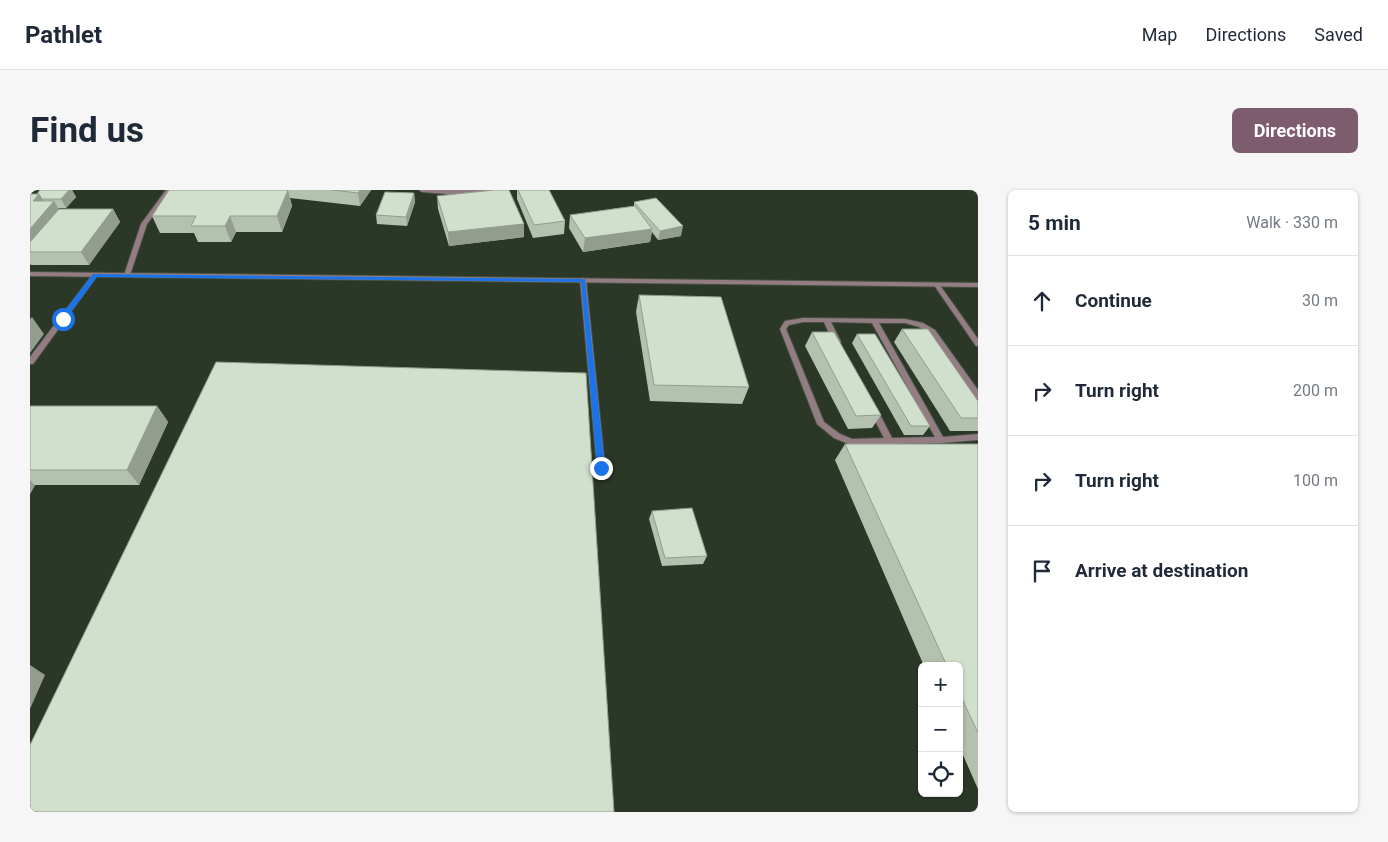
<!DOCTYPE html>
<meta charset="utf-8">
<style>
body{margin:0;font-family:Roboto,sans-serif;background:#f6f6f7;color:#1f2937}
.controls{position:absolute;right:15px;bottom:15px;display:grid;overflow:hidden;border-radius:8px;box-shadow:0 1px 4px #0004}
.controls button{width:45px;height:45px;display:grid;place-items:center;padding:0;border:0;border-bottom:1px solid #e0e1e3;background:#fff;color:#1f2937;font:25px sans-serif}
.stop{position:absolute;width:15px;height:15px;margin:-11px;border:4px solid #1a73e8;border-radius:50%;background:#fff}
.stop.end{background:#1a73e8;border-color:#fff;box-shadow:0 1px 5px #0008}
.list{margin:0;padding:0;list-style:none}
h2{display:flex;justify-content:space-between;align-items:center;height:65px;margin:0;padding:0 20px;font-size:21px}
h2 small{font-size:16px;font-weight:400;color:#747a83}
.list li{display:grid;grid-template-columns:32px 1fr auto;gap:15px;align-items:center;box-sizing:border-box;height:90px;padding:0 20px;border-top:1px solid #e0e1e3}
.list b{display:block;font-size:19px;white-space:nowrap}
.list em{font-size:16px;font-style:normal;color:#747a83}
.icon{flex:none;width:28px;height:28px;fill:none;stroke:currentColor;stroke-width:2;stroke-linecap:round;stroke-linejoin:round}
.map{position:relative;flex:none;width:948px;height:622px;overflow:hidden;border-radius:8px}
header{display:flex;align-items:center;gap:30px;box-sizing:border-box;height:70px;padding:0 25px;background:#fff;border-bottom:1px solid #e0e1e3}
header strong{font-size:24px}
nav{display:flex;gap:28px;margin-inline-start:auto;font-size:18px}
.intro{display:flex;align-items:center;justify-content:space-between;box-sizing:border-box;height:120px;padding:0 30px}
h1{margin:0;font-size:35px}
.button{padding:12px 22px;border-radius:8px;background:#7d5c6e;color:#fff;font-size:18px;font-weight:700}
main{display:flex;gap:30px;padding:0 30px}
aside{flex:1;background:#fff;border-radius:8px;box-shadow:0 1px 4px #0004}
.map>svg:first-child{display:block}
.lines{fill:none;stroke-linecap:round;stroke-linejoin:round}
.service-casing{stroke:#485344;stroke-width:2}
.minor-casing{stroke:#485344;stroke-width:2}
.tertiary-casing{stroke:#485344;stroke-width:2}
.service{fill:#937d82;fill-rule:evenodd}
.minor{fill:#937d82;fill-rule:evenodd}
.tertiary{fill:#937d82;fill-rule:evenodd}
.wall{fill:#b4c1af}
.shaded-wall{fill:#929d8f}
.building{fill:#d1e0cc;stroke:#929d8f}
.route{fill:#1a73e8}
</style>
<header>
<strong>Pathlet</strong>
<nav><a>Map</a><a>Directions</a><a>Saved</a></nav>
</header>
<div class="intro"><h1>Find us</h1><a class="button">Directions</a></div>
<main>
<div class="map">
<svg width="948" height="622" viewBox="0 0 948 622">
<rect width="100%" height="100%" fill="#2b3727"/>
<g class="lines">
<defs>
<g id="service">
<path d="M136 0H142L117 34 100 85 95 86 94 85 111 34Z"/>
<path d="M65 83 68 85 67 86 3 174H0V167L63 84Z"/>
<path d="M553 88 556 90 575 277 571 280 567 277 550 90Z"/>
<path d="M907 93 909 94 948 149V156H946L904 95Z"/>
<path d="M773 128 875 129 893 133 905 140 948 200V209L945 208 901 144 889 137 875 133H849L913 247 948 244V250L911 253 821 255 804 248 787 234 750 139 755 131ZM773 132H794L803 152 807 154 811 152 801 132 842 133 905 247 862 248 847 219 844 218 840 221 854 248 822 249 810 244 794 232 756 139 759 135Z"/>
</g>
<path id="minor" d="M389 0H474L471 2 429 5 392 2Z"/>
<path id="tertiary" d="M0 82 948 93V97L0 86Z"/>
</defs>
<use href="#service" class="service-casing"/>
<use href="#minor" class="minor-casing"/>
<use href="#tertiary" class="tertiary-casing"/>
<use href="#service" class="service"/>
<use href="#minor" class="minor"/>
<use href="#tertiary" class="tertiary"/>
</g>
<g class="wall">
<path d="M10 0H42L46 7 36 18H28L29 19H83L90 32 59 75H1L0 74V4H7Z"/>
<path d="M214 0H341L330 16 260 8 262 16 252 42H206L201 52H168L164 43H130L122 26Z"/>
<path d="M487 0H519L535 31 534 44 503 48 487 9Z"/>
<path d="M384 3 385 12 377 36 347 34 346 25Z"/>
<path d="M407 6 494 47 419 56 408 19Z"/>
<path d="M604 12 651 46 628 50 622 42 620 52 553 62 539 38 540 25 604 16Z"/>
<path d="M609 105 719 197 712 214 620 211 606 122Z"/>
<path d="M872 139 948 211V241H920L864 152Z"/>
<path d="M782 142 851 225 842 238 818 239 775 156Z"/>
<path d="M827 144 900 236 893 245H874L822 153Z"/>
<path d="M0 216H127L138 232 109 295H5L0 304Z"/>
<path d="M815 254H948V599L929 556V476H894L805 270Z"/>
<path d="M622 321 677 366 673 374 632 376 619 329Z"/>
</g>
<g class="shaded-wall">
<path d="M39 0H42L46 7 36 18 31 9Z"/>
<path d="M258 0 262 16 252 42 247 26Z"/>
<path d="M330 0H341L330 16 328 3Z"/>
<path d="M384 3 385 12 377 36 376 27Z"/>
<path d="M9 4 18 18 24 11 34 28 0 62V39L3 11Z"/>
<path d="M83 19 90 32 59 75 51 62Z"/>
<path d="M200 26 206 42 201 52 195 36Z"/>
<path d="M494 34V47L419 56 418 42Z"/>
<path d="M653 36 651 46 628 50 630 41Z"/>
<path d="M622 39 620 52 553 62 555 48Z"/>
<path d="M2 127 14 144 0 163V129Z"/>
<path d="M127 216 138 232 109 295 97 280Z"/>
<path d="M0 290 5 295 0 304Z"/>
<path d="M0 475 15 485 0 519Z"/>
</g>
<g class="building">
<path d="M10 0H39L31 9H12L9 4H7Z"/>
<path d="M139 0H258L247 26H200L195 36H161L166 26H122Z"/>
<path d="M302 0H330L328 3Z"/>
<path d="M464 0H479L494 34 418 42 407 6Z"/>
<path d="M488 0H519L535 31 504 35Z"/>
<path d="M355 2 384 3 376 27 346 25Z"/>
<path d="M0 4H9L3 11H24L0 39Z"/>
<path d="M626 8 653 36 630 41 604 12Z"/>
<path d="M605 16 622 39 555 48 540 25Z"/>
<path d="M29 19H83L51 62H0V52Z"/>
<path d="M609 105 691 107 719 197 624 195Z"/>
<path d="M872 139H898L948 211V228H931Z"/>
<path d="M782 142H804L851 225 826 226Z"/>
<path d="M827 144H845L900 236H881Z"/>
<path d="M186 172 556 183 584 622H0V555Z"/>
<path d="M0 216H127L97 280H0Z"/>
<path d="M815 254H948V543L929 502V476H917Z"/>
<path d="M662 318 677 366 635 368 622 321Z"/>
</g>
<path class="route" d="M63 84 555 89 575 278 571 280 567 278 551 92 67 87 35 130H30V127Z"/>
</svg>
<div class="controls">
<button>+</button>
<button>−</button>
<button><svg class="icon" aria-label="locate" viewBox="0 0 24 24"><circle cx="12" cy="12" r="6"/><path d="M12 2v4M12 18v4M2 12h4M18 12h4"/></svg></button>
</div>
<div class="stop" style="left:33px;top:129px"></div>
<div class="stop end" style="left:571px;top:278px"></div>
</div>
<aside>
<h2>5 min<small>Walk · 330 m</small></h2>
<ul class="list">
<li><svg class="icon" aria-label="ahead" viewBox="0 0 24 24"><path d="M12 20V5M6 11l6-6 6 6"/></svg><div><b>Continue</b></div><em>30 m</em></li>
<li><svg class="icon" aria-label="right" viewBox="0 0 24 24"><path d="M7 20v-9h11M14 6l5 5-5 5"/></svg><div><b>Turn right</b></div><em>200 m</em></li>
<li><svg class="icon" aria-label="right" viewBox="0 0 24 24"><path d="M7 20v-9h11M14 6l5 5-5 5"/></svg><div><b>Turn right</b></div><em>100 m</em></li>
<li><svg class="icon" aria-label="arrive" viewBox="0 0 24 24"><path d="M6 21V4h12l-3 4 3 4H6"/></svg><div><b>Arrive at destination</b></div></li>
</ul>
</aside>
</main>
